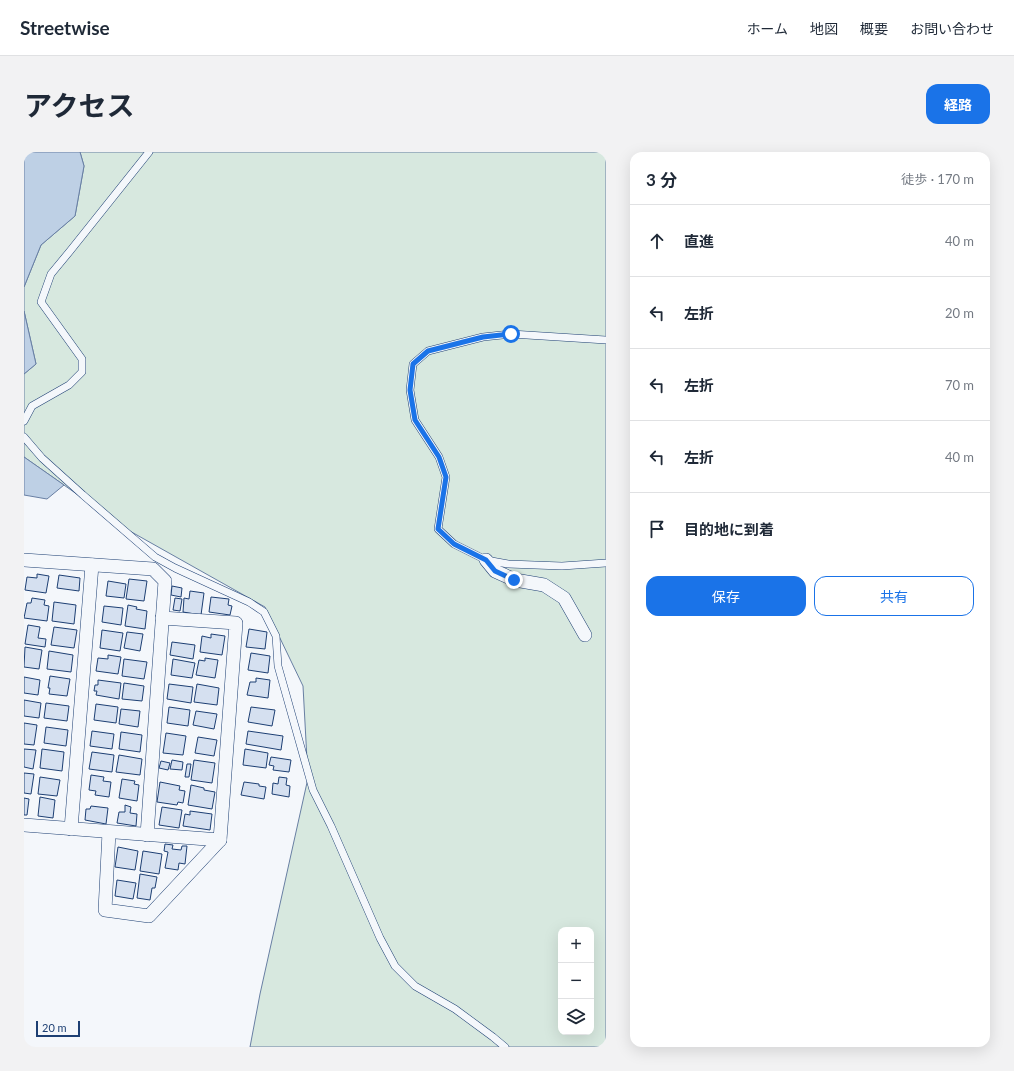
<!DOCTYPE html>
<html lang="ja">
<meta charset="utf-8">
<style>
body{margin:0;font-family:Lato,"Noto Sans JP",sans-serif;background:#f2f2f3;color:#1f2937}
.controls{position:absolute;right:12px;bottom:12px;display:grid;overflow:hidden;border-radius:8px;box-shadow:0 4px 16px #0002}
.controls button{width:36px;height:36px;display:grid;place-items:center;padding:0;border:0;border-bottom:1px solid #e0e1e3;background:#fff;color:#1f2937;font:20px sans-serif}
.scale{position:absolute;left:12px;bottom:10px;width:44px;box-sizing:border-box;padding-left:4px;border:2px solid #1d3f73;border-top:0;font-size:11px;line-height:14px;white-space:nowrap;color:#1d3f73;-webkit-text-stroke:3px #f4f7fb;paint-order:stroke}
.stop{position:absolute;width:12px;height:12px;margin:-9px;border:3px solid #1a73e8;border-radius:50%;background:#fff}
.stop.end{background:#1a73e8;border-color:#fff;box-shadow:0 1px 4px #0008}
.list{margin:0;padding:0;list-style:none}
h2{display:flex;justify-content:space-between;align-items:center;height:52px;margin:0;padding:0 16px;font-size:17px}
h2 small{font-size:13px;font-weight:400;color:#747a83}
.list li{display:grid;grid-template-columns:26px 1fr auto;gap:12px;align-items:center;box-sizing:border-box;height:72px;padding:0 16px;border-top:1px solid #e0e1e3}
.list b{display:block;font-size:15px;white-space:nowrap}
.list em{font-size:13px;font-style:normal;color:#747a83}
.actions{display:flex;gap:8px;padding:12px 16px}
.actions a{flex:1;padding:9px 0;border:1px solid #1a73e8;border-radius:12px;text-align:center;font-size:14px;color:#1a73e8}
.actions .main{background:#1a73e8;color:#fff}
.icon{flex:none;width:22px;height:22px;fill:none;stroke:currentColor;stroke-width:2;stroke-linecap:round;stroke-linejoin:round}
.map{position:relative;flex:none;width:582px;height:895px;overflow:hidden;border-radius:12px}
header{display:flex;align-items:center;gap:24px;box-sizing:border-box;height:56px;padding:0 20px;background:#fff;border-bottom:1px solid #e0e1e3}
header strong{font-size:19px}
nav{display:flex;gap:22px;margin-inline-start:auto;font-size:14px}
.intro{display:flex;align-items:center;justify-content:space-between;box-sizing:border-box;height:96px;padding:0 24px}
h1{margin:0;font-size:28px}
.button{padding:10px 18px;border-radius:12px;background:#1a73e8;color:#fff;font-size:14px;font-weight:700}
main{display:flex;gap:24px;padding:0 24px}
aside{flex:1;background:#fff;border-radius:12px;box-shadow:0 4px 16px #0002}
.map>svg:first-child{display:block}
.green{fill:#d7e8df;stroke:#687fa3;fill-rule:evenodd}
.water{fill:#bed0e5;stroke:#687fa3}
.building{fill:#d5e0f0;stroke:#1d3f73}
.lines{fill:none;stroke-linecap:round;stroke-linejoin:round}
.lane-casing{stroke:#1d3f73;stroke-width:8}
.street-casing{stroke:#1d3f73;stroke-width:14}
.lane{stroke:#f4f7fb;stroke-width:7}
.street{stroke:#f4f7fb;stroke-width:13}
.route{stroke:#1a73e8;stroke-width:5}
</style>
<header>
<strong>Streetwise</strong>
<nav><a>ホーム</a><a>地図</a><a>概要</a><a>お問い合わせ</a></nav>
</header>
<div class="intro"><h1>アクセス</h1><a class="button">経路</a></div>
<main>
<div class="map">
<svg width="582" height="895" viewBox="0 0 582 895">
<rect width="100%" height="100%" fill="#f4f7fb"/>
<path class="green" d="M56 0H582V895H226L236 842 284 626 279 534 241 455 104 378 0 305V222L12 212 0 159V135L17 93 51 64 60 14ZM537 778H567V880H537Z"/>
<g class="water">
<path d="M0 0H56L60 14 51 64 17 93 0 135Z"/>
<path d="M0 159 12 212 0 222Z"/>
<path d="M0 305 40 333 23 347 0 343Z"/>
</g>
<g class="building">
<path d="M13 422 25 424 22 441 1 438 3 425 13 426Z"/>
<path d="M35 423 56 426 55 439 33 436Z"/>
<path d="M105 427 123 429 120 449 102 447Z"/>
<path d="M84 429 102 432 100 446 82 444Z"/>
<path d="M148 434 158 436 157 445 147 443Z"/>
<path d="M166 439 180 441 177 463 159 460 160 446 165 447Z"/>
<path d="M187 445 205 447 204 453 208 454 206 463 185 460Z"/>
<path d="M8 446 21 448 20 453 25 454 23 469 0 466 3 451H7Z"/>
<path d="M151 446 158 447 156 459 149 458Z"/>
<path d="M30 450 52 453 50 472 28 469Z"/>
<path d="M104 453 113 455 112 457 123 459 121 477 101 474Z"/>
<path d="M80 454 99 456 97 473 78 470Z"/>
<path d="M4 473 16 475 14 486 22 487 21 495 1 492Z"/>
<path d="M30 475 53 478 50 496 27 493Z"/>
<path d="M225 477 243 480 241 497 222 495Z"/>
<path d="M78 478 99 481 96 499 76 496Z"/>
<path d="M103 480 119 482 116 499 100 496Z"/>
<path d="M187 482 201 484 198 503 176 500 178 484 187 486Z"/>
<path d="M148 490 171 493 169 507 146 503Z"/>
<path d="M1 495 18 498 15 517 0 515Z"/>
<path d="M25 499 49 503 47 520 23 517Z"/>
<path d="M227 501 246 504 244 521 224 518Z"/>
<path d="M84 503 97 505 94 522 72 519 74 506 84 507Z"/>
<path d="M181 506 194 508 191 526 172 523 175 508 181 509Z"/>
<path d="M100 507 123 510 120 527 98 524Z"/>
<path d="M149 507 171 511 168 526 147 523Z"/>
<path d="M26 524 46 527 43 544 25 542 26 536H24Z"/>
<path d="M0 525 16 528 14 543 0 541Z"/>
<path d="M232 526 246 528 244 546 223 543 226 530H232Z"/>
<path d="M74 528 97 531 95 547 72 543 73 539H70L71 533H74Z"/>
<path d="M100 531 120 534 118 549 98 547Z"/>
<path d="M145 532 169 535 167 551 143 547Z"/>
<path d="M173 532 195 536 193 553 170 550Z"/>
<path d="M0 548 17 551 15 566 0 564Z"/>
<path d="M22 551 45 554 43 569 20 566Z"/>
<path d="M72 552 94 555 92 571 70 568Z"/>
<path d="M145 555 166 558 164 574 143 571Z"/>
<path d="M227 555 251 558 248 574 224 570Z"/>
<path d="M97 557 116 559 114 575 95 572Z"/>
<path d="M172 559 193 562 190 577 169 573Z"/>
<path d="M0 571 13 573 10 593 0 592Z"/>
<path d="M22 575 44 578 42 594 20 591Z"/>
<path d="M68 579 90 582 88 597 66 594Z"/>
<path d="M224 579 259 584 257 598 222 592Z"/>
<path d="M97 580 118 583 116 600 95 597Z"/>
<path d="M142 581 162 584 159 603 139 601Z"/>
<path d="M174 585 193 588 190 604 171 601Z"/>
<path d="M0 597 12 598 9 617 0 615Z"/>
<path d="M18 597 40 600 38 619 16 616Z"/>
<path d="M221 597 244 601 242 616 219 613Z"/>
<path d="M68 600 90 603 88 620 65 617Z"/>
<path d="M95 603 118 607 116 623 92 620Z"/>
<path d="M247 605 267 608 265 620 249 618 250 614 245 613Z"/>
<path d="M148 608 159 610 158 618 146 617Z"/>
<path d="M170 608 191 611 188 631 167 628Z"/>
<path d="M137 609 146 611 144 618 135 616Z"/>
<path d="M163 612H167L165 625H161Z"/>
<path d="M0 621 10 622 7 642 0 641Z"/>
<path d="M67 623 80 625 79 629 87 630 85 645 71 643 72 639 65 638Z"/>
<path d="M16 625 36 628 33 644 14 642Z"/>
<path d="M255 625 263 626 262 633 266 634 265 645 248 642 249 631 254 632Z"/>
<path d="M98 627 111 629 110 632 115 633 113 649 95 646Z"/>
<path d="M136 630 156 634 155 638 161 639 159 651 154 650 153 653 133 650Z"/>
<path d="M220 630 235 632V634L242 635 240 647 217 643Z"/>
<path d="M167 633 180 636V638L191 640 188 657 164 653Z"/>
<path d="M16 645 31 648 29 666 14 664Z"/>
<path d="M0 646 5 647 3 663H0Z"/>
<path d="M101 653 107 655 106 661 113 662 112 674 93 671 95 660H101Z"/>
<path d="M67 654 84 656 82 672 61 668 62 657H66Z"/>
<path d="M138 655 158 658 155 676 135 673Z"/>
<path d="M166 659 188 662 186 678 159 674 161 662 166 663Z"/>
<path d="M141 692 149 693 148 697 157 698 158 694H163L161 712 155 711 154 718 141 716 144 700 140 699Z"/>
<path d="M94 695 114 699 111 718 91 715Z"/>
<path d="M119 699 138 702 135 722 116 719Z"/>
<path d="M116 722 133 725 131 736H128L126 748 113 746Z"/>
<path d="M93 728 112 731 109 747 91 744Z"/>
</g>
<g class="lines">
<defs>
<g id="lane">
<path d="M582 188 487 182 459 185 404 199 389 212 386 238 391 268 415 305 422 325 414 377 430 392 462 408 484 412 538 414 582 411"/>
<path d="M0 269 8 254 45 233 58 220V207L17 150 27 122 46 99 125 0"/>
<path d="M0 285 18 306 59 343 131 405 151 416 225 450 240 460 252 484 254 514 289 638 307 674 356 786 371 814 391 834 431 857 469 885 481 895"/>
</g>
<g id="street">
<path d="M0 408 129 417 141 429 123 683"/>
<path d="M462 408 471 419 491 428 520 433 540 446 561 483"/>
<path d="M0 673 196 688"/>
<path d="M47 677 68 413"/>
<path d="M85 680 81 758 125 764 196 688 212 471 138 466"/>
</g>
</defs>
<use href="#lane" class="lane-casing"/>
<use href="#street" class="street-casing"/>
<use href="#lane" class="lane"/>
<use href="#street" class="street"/>
</g>
<g class="lines">
<path class="route" d="M487 182 459 185 404 199 389 212 386 238 391 268 415 305 422 325 414 377 430 392 462 408 471 419 490 428"/>
</g>
</svg>
<div class="controls">
<button>+</button>
<button>−</button>
<button><svg class="icon" aria-label="layers" viewBox="0 0 24 24"><path d="M12 4l9 5-9 5-9-5zM3 14l9 5 9-5"/></svg></button>
</div>
<div class="scale">20 m</div>
<div class="stop" style="left:487px;top:182px"></div>
<div class="stop end" style="left:490px;top:428px"></div>
</div>
<aside>
<h2>3 分<small>徒歩 · 170 m</small></h2>
<ul class="list">
<li><svg class="icon" aria-label="ahead" viewBox="0 0 24 24"><path d="M12 20V5M6 11l6-6 6 6"/></svg><div><b>直進</b></div><em>40 m</em></li>
<li><svg class="icon" aria-label="left" viewBox="0 0 24 24"><path d="M17 20v-9H6M10 6l-5 5 5 5"/></svg><div><b>左折</b></div><em>20 m</em></li>
<li><svg class="icon" aria-label="left" viewBox="0 0 24 24"><path d="M17 20v-9H6M10 6l-5 5 5 5"/></svg><div><b>左折</b></div><em>70 m</em></li>
<li><svg class="icon" aria-label="left" viewBox="0 0 24 24"><path d="M17 20v-9H6M10 6l-5 5 5 5"/></svg><div><b>左折</b></div><em>40 m</em></li>
<li><svg class="icon" aria-label="arrive" viewBox="0 0 24 24"><path d="M6 21V4h12l-3 4 3 4H6"/></svg><div><b>目的地に到着</b></div></li>
</ul>
<div class="actions"><a class="main">保存</a><a>共有</a></div>
</aside>
</main>
